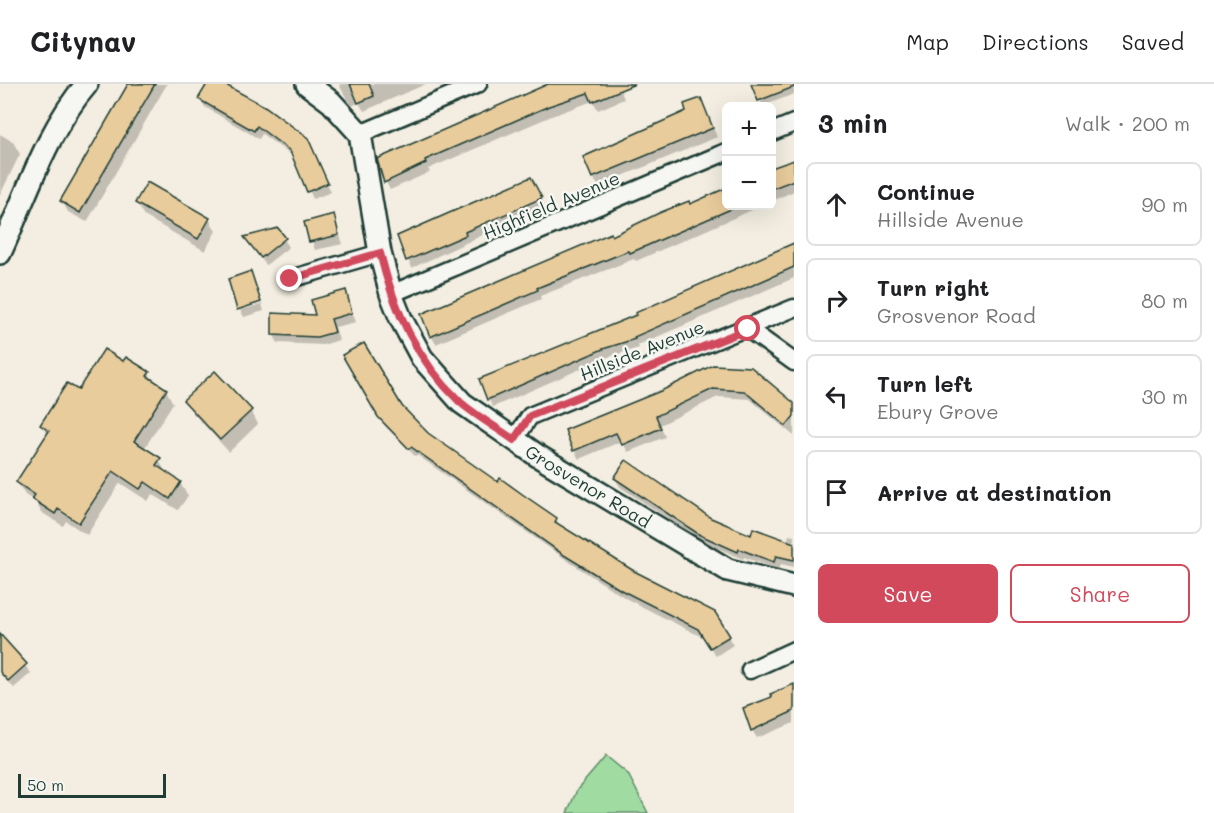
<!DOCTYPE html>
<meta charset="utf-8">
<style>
body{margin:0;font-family:Mali,sans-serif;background:#f2f2f2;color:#202124}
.controls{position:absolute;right:18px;top:18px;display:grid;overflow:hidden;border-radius:9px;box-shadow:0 6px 24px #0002}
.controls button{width:54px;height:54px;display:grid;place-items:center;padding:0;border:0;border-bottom:2px solid #e0e0e0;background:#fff;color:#202124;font:30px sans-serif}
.scale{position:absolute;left:18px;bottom:15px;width:148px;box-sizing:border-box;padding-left:6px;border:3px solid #1f3d34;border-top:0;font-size:16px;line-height:21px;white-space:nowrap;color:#1f3d34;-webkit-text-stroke:4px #f6f6f2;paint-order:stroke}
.stop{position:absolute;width:18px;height:18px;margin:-14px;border:4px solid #d1495b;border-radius:50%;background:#fff}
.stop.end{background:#d1495b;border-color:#fff;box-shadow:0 2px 6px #0008}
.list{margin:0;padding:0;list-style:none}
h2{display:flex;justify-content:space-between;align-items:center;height:78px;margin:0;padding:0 24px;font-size:26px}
h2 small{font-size:20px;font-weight:400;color:#757577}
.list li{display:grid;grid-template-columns:39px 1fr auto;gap:18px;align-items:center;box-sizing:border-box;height:84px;margin:0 12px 12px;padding:0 12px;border:2px solid #e0e0e0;border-radius:9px}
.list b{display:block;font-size:22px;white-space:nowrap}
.list p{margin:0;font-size:20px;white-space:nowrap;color:#757577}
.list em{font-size:20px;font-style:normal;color:#757577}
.actions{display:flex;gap:12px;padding:18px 24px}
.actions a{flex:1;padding:14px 0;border:2px solid #d1495b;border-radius:9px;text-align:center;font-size:21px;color:#d1495b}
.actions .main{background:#d1495b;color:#fff}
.icon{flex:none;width:33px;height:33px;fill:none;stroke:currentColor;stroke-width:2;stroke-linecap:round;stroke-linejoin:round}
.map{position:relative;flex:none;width:794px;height:729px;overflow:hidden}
header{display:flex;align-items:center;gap:36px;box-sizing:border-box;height:84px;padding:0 30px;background:#fff;border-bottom:2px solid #e0e0e0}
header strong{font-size:28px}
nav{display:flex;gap:33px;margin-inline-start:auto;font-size:21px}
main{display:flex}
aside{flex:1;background:#fff}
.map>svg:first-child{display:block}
.green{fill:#a0dba2;stroke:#608c6b;stroke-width:1.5}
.shadow{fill:#0003}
.building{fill:#e9cc9c;stroke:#1f3d34;stroke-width:1.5}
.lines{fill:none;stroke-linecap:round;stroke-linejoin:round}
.minor-casing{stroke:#1f3d34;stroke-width:21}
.tertiary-casing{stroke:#1f3d34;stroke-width:26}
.minor{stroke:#f6f6f2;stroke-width:16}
.tertiary{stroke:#f6f6f2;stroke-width:21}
.route{stroke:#d1495b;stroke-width:8}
.labels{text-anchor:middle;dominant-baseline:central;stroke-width:5;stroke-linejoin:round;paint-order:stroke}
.street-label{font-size:18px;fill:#1f3d34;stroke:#f6f6f2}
</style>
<header>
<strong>Citynav</strong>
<nav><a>Map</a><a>Directions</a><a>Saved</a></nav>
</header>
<main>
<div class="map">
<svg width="794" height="729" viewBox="0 0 794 729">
<rect width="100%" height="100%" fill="#f3eee1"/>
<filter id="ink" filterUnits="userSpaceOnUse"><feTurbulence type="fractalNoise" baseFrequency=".0167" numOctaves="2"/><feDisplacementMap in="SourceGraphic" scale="12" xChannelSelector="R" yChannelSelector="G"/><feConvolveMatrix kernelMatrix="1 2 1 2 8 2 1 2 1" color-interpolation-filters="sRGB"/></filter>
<g filter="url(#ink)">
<path class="green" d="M606 672 628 690 648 729H567L577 706Z"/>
<g class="shadow">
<path d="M129 0H167L87 138 68 128 62 117Z"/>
<path d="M209 0H222L307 55 331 108 313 115 295 74 262 50 259 55 205 23 200 15Z"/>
<path d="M341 0H426L364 27 359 19 351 22 339 1Z"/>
<path d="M549 0H618L624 15 598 26 593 17 554 31 428 85 430 88 390 106 381 88 379 76Z"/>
<path d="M757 0H794V10L763 22 754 2Z"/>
<path d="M701 15 717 53 598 102 593 93 688 28Z"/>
<path d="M0 50 13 58 20 70 0 111Z"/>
<path d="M794 76V107L772 117V85Z"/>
<path d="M536 103 545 122 412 184 408 176Z"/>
<path d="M726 105V122H761L636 177 634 175 540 212 541 215 436 260 431 252 612 154Z"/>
<path d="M137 119 209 135 216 147 205 167 144 132Z"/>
<path d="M333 132 343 160 315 166 306 139Z"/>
<path d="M246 154 284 155 289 163 266 181Z"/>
<path d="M794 162V194L638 261 639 264 608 273 493 323 488 315 638 232Z"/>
<path d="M345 208 356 238 335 243 339 256 323 261 278 259 273 250 317 233Z"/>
<path d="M262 220 264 227 244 233 240 226Z"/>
<path d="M344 272 427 350 498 400 525 413 556 435 560 443 634 488 714 529 733 561 716 572 704 554 627 515 571 479 417 371 415 372 385 342Z"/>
<path d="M124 279 149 289 154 298 166 306 173 319 144 365 159 376 166 389 180 399 188 412 178 426 152 410 148 417 120 399 87 451 66 437 63 442 41 428 36 418 25 411 17 398 48 351 42 341 78 308Z"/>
<path d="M713 283 794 321V352L750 315 718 313 660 341 665 353 628 368 622 357 579 375 574 366 663 308Z"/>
<path d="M185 317 251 327 258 340 229 368 193 329Z"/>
<path d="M615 394 752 453 787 458 789 451 794 452V483L781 480 779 486 744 473 743 475 706 459 620 403Z"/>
<path d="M0 552 31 589 14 604 0 590Z"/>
<path d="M794 602V639L757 654 752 646 774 614Z"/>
</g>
<g class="building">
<path d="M128 0H155L80 129 60 117Z"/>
<path d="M207 0H224L266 23 308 54 328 99 307 108 290 67 257 42 254 47 198 15Z"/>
<path d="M350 0H369L374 12 358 19Z"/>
<path d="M548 0H635L592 18 588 9 549 22 425 76 426 79 384 99 377 75Z"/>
<path d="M751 0H794V3L758 17Z"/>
<path d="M701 14 713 44 592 94 583 73 686 27 684 20Z"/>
<path d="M794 76V96L771 105V84Z"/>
<path d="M531 93 542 114 465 148 466 151 406 177 397 152Z"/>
<path d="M147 98 210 134 198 155 135 119Z"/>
<path d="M726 104V122H738L630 169 628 167 537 204 538 206 430 253 421 230 611 149 612 152 659 129 689 117 690 120Z"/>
<path d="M334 130 339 151 309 158 304 138Z"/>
<path d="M278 144 286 154 261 174 244 153Z"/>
<path d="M794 159V183L634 253 635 255 603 265 487 316 479 295 636 231 635 229Z"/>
<path d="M251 187 261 218 237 226 228 195Z"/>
<path d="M346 206 352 229 331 235 335 248 317 253 272 251V229L315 231 311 216Z"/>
<path d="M364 259 402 322 428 349 498 398 500 394 525 412 557 434 555 438 634 487 715 528 730 552 710 564 698 545 621 506 564 471 411 363 409 365 378 333 342 271Z"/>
<path d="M104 265 123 277 126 273 150 288 147 292 167 305 134 357 161 374 156 381 181 398 170 415 145 398 140 405 113 387 79 439 58 425 55 430 32 415 35 411 16 398 49 347 40 341 67 299 78 306Z"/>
<path d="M713 281 751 283 794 319V332L786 342 744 307 713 305 656 332 661 344 622 361 616 349 573 367 565 346 663 306Z"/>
<path d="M215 287 252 326 220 356 183 316Z"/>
<path d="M626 376 711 434 751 451 753 444 794 459V476L776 472 774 478 739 465 738 468 700 451 614 394Z"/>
<path d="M0 550 27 580 8 597 0 588Z"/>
<path d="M794 600V627L751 647 743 624 772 613 770 610Z"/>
</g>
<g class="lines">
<defs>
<g id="minor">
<path d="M772 48 794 39"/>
<path d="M360 50 478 0"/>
<path d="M290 195 380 169"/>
<path d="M391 210 726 68"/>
<path d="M748 245 794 278"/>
<path d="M514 356 530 332 794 224"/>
<path d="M750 586 794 566"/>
</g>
<g id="tertiary">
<path id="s1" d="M307 0 331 18 360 50 380 169 391 210 401 235 422 274 462 319 538 372 728 486 794 502"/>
<path d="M0 169C26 113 46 47 87 0"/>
</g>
</defs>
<use href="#minor" class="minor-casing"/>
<use href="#tertiary" class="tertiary-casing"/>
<use href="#minor" class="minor"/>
<use href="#tertiary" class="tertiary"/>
</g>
</g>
<g class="lines" filter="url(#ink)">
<path class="route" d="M290 195 380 169C394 226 417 277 460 318 476 332 496 343 514 356L530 332 748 245"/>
</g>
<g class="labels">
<g class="street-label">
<text transform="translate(551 121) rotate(-23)">Highfield Avenue</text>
<text transform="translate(642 266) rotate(-22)">Hillside Avenue</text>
<text stroke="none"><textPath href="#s1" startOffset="519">Grosvenor Road</textPath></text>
</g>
</g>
</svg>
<div class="controls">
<button>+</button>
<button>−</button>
</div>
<div class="scale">50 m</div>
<div class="stop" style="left:748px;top:245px"></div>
<div class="stop end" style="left:290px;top:195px"></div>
</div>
<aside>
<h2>3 min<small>Walk · 200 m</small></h2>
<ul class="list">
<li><svg class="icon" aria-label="ahead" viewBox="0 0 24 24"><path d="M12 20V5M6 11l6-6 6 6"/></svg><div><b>Continue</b><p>Hillside Avenue</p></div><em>90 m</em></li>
<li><svg class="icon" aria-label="right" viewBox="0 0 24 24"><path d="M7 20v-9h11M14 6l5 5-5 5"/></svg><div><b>Turn right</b><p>Grosvenor Road</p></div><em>80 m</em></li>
<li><svg class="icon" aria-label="left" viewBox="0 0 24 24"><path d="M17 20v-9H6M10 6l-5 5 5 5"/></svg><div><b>Turn left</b><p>Ebury Grove</p></div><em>30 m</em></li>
<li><svg class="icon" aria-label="arrive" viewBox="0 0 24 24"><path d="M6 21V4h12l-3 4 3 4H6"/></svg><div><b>Arrive at destination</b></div></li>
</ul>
<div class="actions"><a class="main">Save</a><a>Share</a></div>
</aside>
</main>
